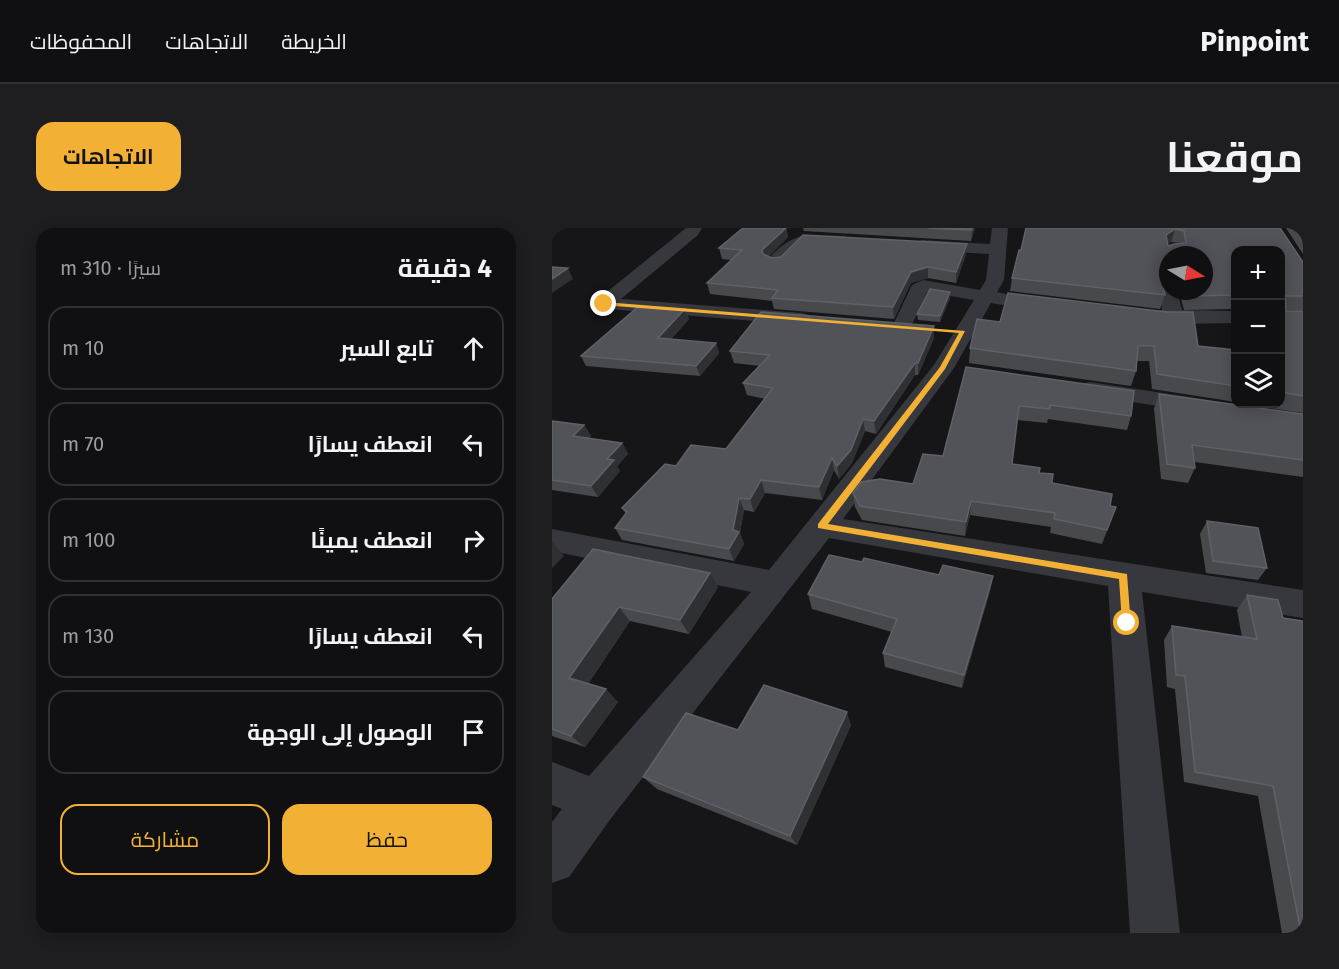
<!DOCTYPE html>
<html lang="ar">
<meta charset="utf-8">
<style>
body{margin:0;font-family:"Fira Sans",Cairo,sans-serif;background:#1e1e20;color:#f1f3f6;direction:rtl}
.controls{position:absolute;right:18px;top:18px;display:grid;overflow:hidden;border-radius:12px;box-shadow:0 3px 15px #0003}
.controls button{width:54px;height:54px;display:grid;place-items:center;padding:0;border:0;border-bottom:2px solid #303032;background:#101012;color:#f1f3f6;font:30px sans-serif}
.compass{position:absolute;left:607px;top:18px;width:54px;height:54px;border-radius:50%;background:#101012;box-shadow:0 3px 15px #0003;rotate:100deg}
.stop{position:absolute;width:18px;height:18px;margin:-14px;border:4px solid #f2b134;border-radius:50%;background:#fff}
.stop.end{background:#f2b134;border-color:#fff;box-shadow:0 2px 6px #0008}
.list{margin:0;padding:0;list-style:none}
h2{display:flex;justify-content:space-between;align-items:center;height:78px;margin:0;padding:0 24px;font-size:26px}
h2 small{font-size:20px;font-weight:400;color:#9c9d9f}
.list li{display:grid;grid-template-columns:39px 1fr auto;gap:18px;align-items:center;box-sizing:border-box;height:84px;margin:0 12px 12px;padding:0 12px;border:2px solid #303032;border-radius:18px}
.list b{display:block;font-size:22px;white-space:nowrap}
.list em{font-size:20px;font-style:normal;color:#9c9d9f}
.actions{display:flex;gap:12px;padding:18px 24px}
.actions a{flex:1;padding:14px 0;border:2px solid #f2b134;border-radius:18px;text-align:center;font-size:21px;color:#f2b134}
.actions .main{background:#f2b134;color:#111}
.icon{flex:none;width:33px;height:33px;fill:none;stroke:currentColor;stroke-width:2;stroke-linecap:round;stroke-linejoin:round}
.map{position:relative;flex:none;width:751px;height:705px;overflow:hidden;direction:ltr;border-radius:18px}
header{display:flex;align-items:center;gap:36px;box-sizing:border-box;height:84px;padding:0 30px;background:#101012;border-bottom:2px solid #303032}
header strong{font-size:28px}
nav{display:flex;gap:33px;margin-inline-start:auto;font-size:21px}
.intro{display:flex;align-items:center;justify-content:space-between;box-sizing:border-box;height:144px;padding:0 36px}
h1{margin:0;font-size:42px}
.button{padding:15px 27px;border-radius:18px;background:#f2b134;color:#111;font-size:21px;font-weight:700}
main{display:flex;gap:36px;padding:0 36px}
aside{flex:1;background:#101012;border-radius:18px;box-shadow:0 3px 15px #0003}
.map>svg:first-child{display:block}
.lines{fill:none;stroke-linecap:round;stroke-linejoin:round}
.street{fill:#37383d;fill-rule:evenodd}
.wall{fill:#47494d;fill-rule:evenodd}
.shaded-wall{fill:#2f3033}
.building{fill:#525359;stroke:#5f6168;stroke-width:1.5;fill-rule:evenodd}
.route{fill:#f2b134}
</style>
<header>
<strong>Pinpoint</strong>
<nav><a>الخريطة</a><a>الاتجاهات</a><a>المحفوظات</a></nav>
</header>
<div class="intro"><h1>موقعنا</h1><a class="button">الاتجاهات</a></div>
<main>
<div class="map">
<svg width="751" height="705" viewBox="0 0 751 705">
<rect width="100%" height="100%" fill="#161618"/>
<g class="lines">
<g class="street">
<path d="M134 0H150L146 7 69 71 250 85 257 87 260 91 257 95 250 97 45 80 42 76 45 72Z"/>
<path d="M440 0H456L452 52 445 64 458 67 461 71 451 77 439 75 402 140 291 291 751 362V390L590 364 628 705H578L556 358 277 310 60 589 17 649 0 655V594L10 581 0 577V534L37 548 199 364 0 323V301L217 342 382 137 422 72 375 64 357 103H343L340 99 360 57 371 52 428 62 434 52 437 26 370 22 362 17 370 12 438 16Z"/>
<path d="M253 7 292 8 300 13C291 25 268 13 254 16 244 19 236 30 229 38H217L214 34C225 20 237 11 253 7Z"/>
<path d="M616 57V63H625L630 82 684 83V95L622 96 591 92 588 88 591 84 610 82 607 63Z"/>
<path d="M538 154 650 171 659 173 662 178 659 183 650 185 530 166 526 161 530 156Z"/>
</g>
</g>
<g class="wall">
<path d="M191 0H234L236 9 216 29 220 30 415 16 414 26 404 55 376 50 359 55 342 91 222 81 220 73 158 66 155 55 180 32 170 31 167 20Z"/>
<path d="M251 0H423L419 13 252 3Z"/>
<path d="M474 0H728L751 34V82H734V83H751V185L693 176H729V22H684V81L632 82 627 63H652L616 27V55L611 59 613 67 608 81 458 63 460 50 469 22ZM619 14 628 15 616 18V16Z"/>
<path d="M734 0H751V26Z"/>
<path d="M398 64V70L388 94 366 92 365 86Z"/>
<path d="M133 81 137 91 119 111 164 115 167 125 148 148 34 138 29 128Z"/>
<path d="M382 110 366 147H363L324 206 313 203 300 235 287 251 282 242 270 272 213 265 202 284 192 282 188 305 192 316 182 333 70 312 63 300 74 286 70 280 124 238 174 221 213 171 195 167 191 155 208 138 182 135 178 123Z"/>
<path d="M646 118 684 122V174L600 161 597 133H584V143L579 158 417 135 418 120Z"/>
<path d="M414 139 579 188 575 202 496 191 495 195 465 192 460 236 487 245 500 255 558 278 564 279 550 316 498 305 499 299 418 287 413 308 310 292 303 279 301 265 361 256 391 228Z"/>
<path d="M607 166 751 186V249L643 234V240L636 255 609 251 602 181Z"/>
<path d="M0 193 32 197 39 208 36 211 70 215 76 226 65 238 68 243 46 269 0 262Z"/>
<path d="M655 293 715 340 706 352 654 345 648 306Z"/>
<path d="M310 334 387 347 441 348 438 363 410 460 333 439 331 425 340 404 260 381 256 366Z"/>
<path d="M166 359 137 406 78 393 36 456 66 474 33 519 0 508V371Z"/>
<path d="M695 367 731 390 751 393V705H730L706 568 632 554 623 461 615 459 612 412 620 398 690 409 685 382Z"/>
<path d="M299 497 245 617 105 561 91 549 186 502Z"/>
</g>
<g class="shaded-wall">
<path d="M234 0 236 9 212 32 210 22Z"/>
<path d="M420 0H423L419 13 420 2Z"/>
<path d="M623 1 619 14 610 20 614 7Z"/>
<path d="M415 16 414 26 404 55V44Z"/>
<path d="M376 39V50L359 55 342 91 341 79 359 44Z"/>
<path d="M16 40 21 51 0 65V51Z"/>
<path d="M616 45V55L605 63 609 50Z"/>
<path d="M398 64V70L388 94V88Z"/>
<path d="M133 81 137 91 110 120 106 110Z"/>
<path d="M382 98V110L366 147V135Z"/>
<path d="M164 115 167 125 148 148 144 138Z"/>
<path d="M363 135V147L324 206 322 193Z"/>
<path d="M311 191 313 203 300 235 287 251 285 238Z"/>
<path d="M32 197 39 208 27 220 21 208Z"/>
<path d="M70 215 76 226 65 238 68 243 46 269 39 258 55 231Z"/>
<path d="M280 230 282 242 270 272 267 259Z"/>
<path d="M209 252 213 265 202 284 198 271Z"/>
<path d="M187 270 192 282 188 305 192 316 182 333 177 321Z"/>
<path d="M419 273 418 287 413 308 414 294Z"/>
<path d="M0 313 12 328 0 340Z"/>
<path d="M158 345 166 359 137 406 128 392Z"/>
<path d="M441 348 438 363 410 460 412 447Z"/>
<path d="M67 379 78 393 31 463 17 450Z"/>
<path d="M54 461 66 474 33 519 19 508Z"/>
<path d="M295 484 299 497 245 617 238 608Z"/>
</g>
<g class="building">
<path d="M191 0H234L210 22 211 26 220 30 229 29 251 7 415 16 404 44 376 39 359 44 341 79 220 70 226 62 155 55 190 22 167 20Z"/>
<path d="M376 0H420V2Z"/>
<path d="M474 0H728L751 34V68H733L734 83H751V168L729 164V126H731L729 121V22H684V67L637 68 636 63H652V27H616V45L609 50 613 67 460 50 467 22H469ZM623 1 632 3 634 15 622 16 616 18 614 7Z"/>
<path d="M0 39 16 40 0 51Z"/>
<path d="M378 61 398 64 388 88 365 86Z"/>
<path d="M456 65 615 84H641L646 118 684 122V158L605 146 602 118H586L584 143 418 120 425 91 448 94Z"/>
<path d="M87 78 133 81 106 110 164 115 144 138 29 128Z"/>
<path d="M209 84 382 98 366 135H363L322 193 311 191 299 222 285 238 280 230 267 259 209 252 198 271 187 270 181 302 187 304 177 321 63 300 75 284 70 280 113 236 124 238 139 217 174 221 221 160 191 155 218 127 178 123Z"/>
<path d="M414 139 582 163 579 188 498 177V181L467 178 460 236 488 240 487 245 501 246 500 255 560 266 558 278 564 279 555 302 502 291 503 285 419 273 414 294 308 278 301 265 309 254 328 251 361 256 371 226 391 228Z"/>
<path d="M607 166 751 186V232L640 217 643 240 615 236Z"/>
<path d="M0 193 32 197 21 208 70 215 55 231 62 232 39 258 0 252Z"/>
<path d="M655 293 706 300 715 340 661 333Z"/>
<path d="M41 321 158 345 128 392 67 379 17 450 54 461 19 508 0 501V371Z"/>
<path d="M277 327 310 334 312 330 387 347 391 337 441 348 412 447 331 425 345 391 256 366Z"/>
<path d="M695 367 726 372 731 390 751 393V701L748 700 721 558 643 544 633 448 624 447 620 398 705 411Z"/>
<path d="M212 457 295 484 238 608 91 549 134 485 186 502Z"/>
</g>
<path class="route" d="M52 74 413 103 393 141 276 296 575 346 579 398H571L570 395 567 351 266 300V296L388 139 407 105 50 77Z"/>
</svg>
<div class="controls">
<button>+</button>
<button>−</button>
<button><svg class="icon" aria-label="layers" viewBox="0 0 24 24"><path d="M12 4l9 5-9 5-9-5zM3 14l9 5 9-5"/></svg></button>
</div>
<svg class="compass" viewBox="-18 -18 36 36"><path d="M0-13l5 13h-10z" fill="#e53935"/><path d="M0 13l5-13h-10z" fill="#9c9d9f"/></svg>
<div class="stop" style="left:575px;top:395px"></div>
<div class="stop end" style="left:52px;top:76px"></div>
</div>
<aside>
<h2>4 دقيقة<small>سيرًا · 310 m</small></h2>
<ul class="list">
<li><svg class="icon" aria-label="ahead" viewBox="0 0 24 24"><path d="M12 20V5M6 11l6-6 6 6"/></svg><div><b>تابع السير</b></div><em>10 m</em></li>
<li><svg class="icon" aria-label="left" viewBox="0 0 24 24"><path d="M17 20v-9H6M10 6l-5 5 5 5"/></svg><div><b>انعطف يسارًا</b></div><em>70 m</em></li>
<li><svg class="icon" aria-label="right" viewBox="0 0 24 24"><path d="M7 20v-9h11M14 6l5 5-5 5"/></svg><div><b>انعطف يمينًا</b></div><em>100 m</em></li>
<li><svg class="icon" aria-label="left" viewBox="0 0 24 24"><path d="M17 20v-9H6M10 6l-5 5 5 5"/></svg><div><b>انعطف يسارًا</b></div><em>130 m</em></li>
<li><svg class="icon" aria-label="arrive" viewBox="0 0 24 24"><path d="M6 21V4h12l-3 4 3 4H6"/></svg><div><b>الوصول إلى الوجهة</b></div></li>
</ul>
<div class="actions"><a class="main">حفظ</a><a>مشاركة</a></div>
</aside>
</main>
